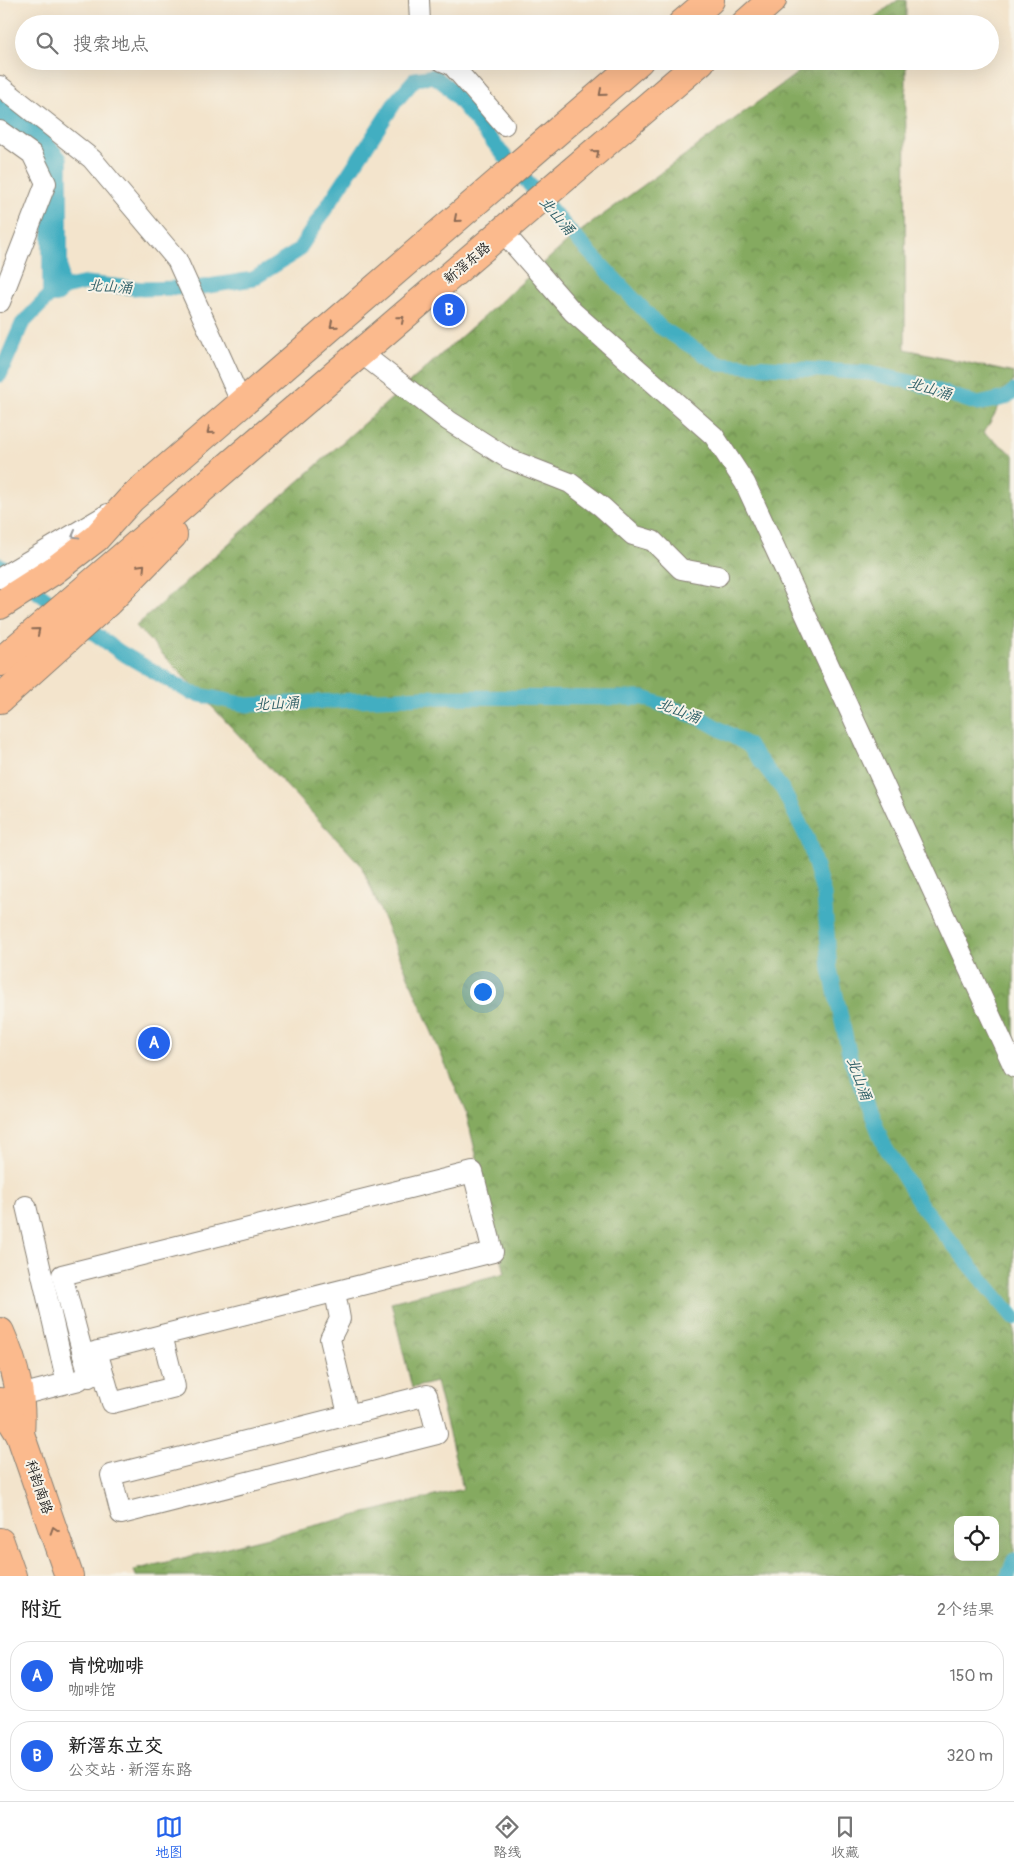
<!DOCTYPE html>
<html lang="zh">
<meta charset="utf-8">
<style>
body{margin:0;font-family:Pangolin,"LXGW WenKai TC",sans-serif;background:#f2f2f2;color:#222}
.controls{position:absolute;right:15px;bottom:15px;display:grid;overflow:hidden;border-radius:10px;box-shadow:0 5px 20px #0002}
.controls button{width:45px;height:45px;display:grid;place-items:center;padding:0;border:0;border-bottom:1px solid #e0e0e0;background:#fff;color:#222;font:25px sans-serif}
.you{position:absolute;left:482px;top:991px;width:18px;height:18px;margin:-12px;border:4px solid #fff;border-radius:50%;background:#1a73e8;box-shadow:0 0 0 8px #1a73e833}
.badge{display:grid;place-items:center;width:32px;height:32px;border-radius:50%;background:#2563eb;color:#fff;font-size:16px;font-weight:700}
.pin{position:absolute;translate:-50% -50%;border:2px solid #fff;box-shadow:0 1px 5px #0006}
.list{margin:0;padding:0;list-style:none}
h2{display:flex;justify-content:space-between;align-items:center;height:65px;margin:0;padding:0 20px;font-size:21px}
h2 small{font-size:16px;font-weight:400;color:#767676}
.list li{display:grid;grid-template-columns:32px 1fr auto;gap:15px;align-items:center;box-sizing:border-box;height:70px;margin:0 10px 10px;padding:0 10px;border:1px solid #e0e0e0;border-radius:20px}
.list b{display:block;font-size:19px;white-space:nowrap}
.list p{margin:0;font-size:16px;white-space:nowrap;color:#767676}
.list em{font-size:16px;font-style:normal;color:#767676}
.icon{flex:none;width:28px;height:28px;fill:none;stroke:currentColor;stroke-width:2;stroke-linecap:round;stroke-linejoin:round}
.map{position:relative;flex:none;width:1014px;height:1576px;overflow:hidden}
.search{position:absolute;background:#fff;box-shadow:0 5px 20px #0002;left:15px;right:15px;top:15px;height:55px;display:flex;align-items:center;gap:12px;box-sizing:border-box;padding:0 18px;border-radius:28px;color:#767676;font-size:19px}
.sheet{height:225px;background:#fff}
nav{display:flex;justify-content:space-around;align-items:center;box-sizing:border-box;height:70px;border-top:1px solid #e0e0e0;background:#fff;font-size:14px;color:#767676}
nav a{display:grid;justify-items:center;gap:2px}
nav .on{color:#2563eb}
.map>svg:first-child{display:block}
.forest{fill:url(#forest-crowns);stroke:#50633e;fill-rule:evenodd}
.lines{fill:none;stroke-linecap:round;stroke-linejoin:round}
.canal{stroke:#43aec1;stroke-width:15}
.river{stroke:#43aec1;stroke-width:26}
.minor-casing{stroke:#888074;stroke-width:22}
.highway-casing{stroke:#888074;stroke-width:30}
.minor{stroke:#fff;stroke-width:20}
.highway{stroke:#fbba8d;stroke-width:28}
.oneway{stroke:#8c6b54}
.oneway2{stroke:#999}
.labels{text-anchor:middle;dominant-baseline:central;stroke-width:4;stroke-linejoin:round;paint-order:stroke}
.street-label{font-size:14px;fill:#1c1c1c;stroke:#f7f3e8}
.water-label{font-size:15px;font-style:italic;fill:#2e5e66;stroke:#f7f3e8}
</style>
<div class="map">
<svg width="1014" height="1576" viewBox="0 0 1014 1576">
<defs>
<pattern id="forest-crowns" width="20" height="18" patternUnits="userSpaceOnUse" patternTransform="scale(1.25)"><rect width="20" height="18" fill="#85aa60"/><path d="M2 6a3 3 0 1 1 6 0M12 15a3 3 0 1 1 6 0" fill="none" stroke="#6c8a4e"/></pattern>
</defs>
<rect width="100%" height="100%" fill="#f7f3e8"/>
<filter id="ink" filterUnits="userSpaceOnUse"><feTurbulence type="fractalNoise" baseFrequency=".02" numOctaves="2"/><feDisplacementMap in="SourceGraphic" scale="10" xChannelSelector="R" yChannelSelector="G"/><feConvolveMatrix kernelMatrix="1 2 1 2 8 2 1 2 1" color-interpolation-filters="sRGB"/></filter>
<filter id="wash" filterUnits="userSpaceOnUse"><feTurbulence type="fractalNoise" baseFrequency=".0096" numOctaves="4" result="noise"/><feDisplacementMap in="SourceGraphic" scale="20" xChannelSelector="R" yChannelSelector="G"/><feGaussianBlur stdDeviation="1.12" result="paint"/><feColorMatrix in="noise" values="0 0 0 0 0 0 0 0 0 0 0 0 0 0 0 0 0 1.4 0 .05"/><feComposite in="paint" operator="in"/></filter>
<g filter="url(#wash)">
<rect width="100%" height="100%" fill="#f3e4cc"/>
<g class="forest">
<path d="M898 0H906V24H865Z"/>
<path d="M814 61H906L905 349 1014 373V380L984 433 1014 455V1576H136L134 1570 463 1489 436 1382 412 1388 391 1302 505 1273 466 1113 361 865 136 626 574 236ZM958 1520H995V1557H958Z"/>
</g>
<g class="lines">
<g class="canal">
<path d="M196 288 253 279 298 251 396 101 415 79 434 76 447 86 502 153 574 236 660 327 719 364 869 373 915 383 978 404 1005 398 1014 391"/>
<path d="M0 375 22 324 55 290 86 283 143 289 178 288"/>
<path d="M0 565 120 652 191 693 247 705 424 697 644 698 702 719 748 745 783 790 808 840 824 895 830 969 851 1061 883 1143 923 1208 1014 1318"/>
<path d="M1008 1576 1014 1560"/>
</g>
<path class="river" d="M0 111 25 127 55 161V290"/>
</g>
</g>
<g filter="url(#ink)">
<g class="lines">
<defs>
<g id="minor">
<path d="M419 0 420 24"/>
<path d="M442 61 452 65 504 125"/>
<path d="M0 86 92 159 177 260 242 404"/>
<path d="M0 131 32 154 46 183 0 302"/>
<path d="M503 232 573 312 714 436 745 483 1014 1067"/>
<path d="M361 353 449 421 509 459 570 483 602 507 633 535 653 541 681 569 718 576"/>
<path d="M0 578 108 514"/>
<path d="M26 1206 67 1383"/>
<path d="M335 1292 340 1319 330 1339 348 1414"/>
<path d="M83 1355 162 1335 175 1387 112 1403 97 1351"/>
<path d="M89 1377 62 1275 473 1172 493 1252 162 1335"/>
<path d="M20 1395 79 1380"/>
<path d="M427 1395 437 1434 121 1514 111 1475Z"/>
</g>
<g id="highway">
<path d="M682 24 710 0"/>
<path d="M745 24 772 0"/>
<path d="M0 605 53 571 96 538 131 499 639 61"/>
<path d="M0 662 701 61"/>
<path d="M0 699 108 602 173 535"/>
<path d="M0 1332C15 1366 23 1397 20 1434"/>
<path d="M0 1402 20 1434 69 1576"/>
<path d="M0 1542 12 1576"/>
</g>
</defs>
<use href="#minor" class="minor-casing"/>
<use href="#highway" class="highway-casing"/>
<use href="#minor" class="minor"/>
<use href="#highway" class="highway"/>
</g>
<defs><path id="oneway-chevron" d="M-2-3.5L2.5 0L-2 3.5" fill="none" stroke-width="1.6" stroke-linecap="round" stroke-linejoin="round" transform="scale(1.25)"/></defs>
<g class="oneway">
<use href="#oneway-chevron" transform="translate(602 93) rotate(139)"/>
<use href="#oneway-chevron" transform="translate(596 153) rotate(-41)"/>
<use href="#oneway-chevron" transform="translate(457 219) rotate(139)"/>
<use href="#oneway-chevron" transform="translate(401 319) rotate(-40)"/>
<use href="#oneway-chevron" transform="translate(333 325) rotate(139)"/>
<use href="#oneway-chevron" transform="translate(210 431) rotate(139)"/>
<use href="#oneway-chevron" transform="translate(142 567) rotate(-46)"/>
<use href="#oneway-chevron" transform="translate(37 631) rotate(-40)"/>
<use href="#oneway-chevron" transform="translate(54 1530) rotate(-108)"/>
</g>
<use class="oneway2" href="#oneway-chevron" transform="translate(75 535) rotate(151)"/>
</g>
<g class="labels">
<g class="street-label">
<text transform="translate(467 263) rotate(-40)">新滘东路</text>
<text transform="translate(39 1487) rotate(71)">科韵南路</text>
</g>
<g class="water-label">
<text transform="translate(557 216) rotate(50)">北山涌</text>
<text transform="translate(110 287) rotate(4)">北山涌</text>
<text transform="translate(930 389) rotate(17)">北山涌</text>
<text transform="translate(277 704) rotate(-3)">北山涌</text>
<text transform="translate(679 711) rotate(21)">北山涌</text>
<text transform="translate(859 1079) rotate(70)">北山涌</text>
</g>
</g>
</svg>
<div class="controls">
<button><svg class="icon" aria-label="locate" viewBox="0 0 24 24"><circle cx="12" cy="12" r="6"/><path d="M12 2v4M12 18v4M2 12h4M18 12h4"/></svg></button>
</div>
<div class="you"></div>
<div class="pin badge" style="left:154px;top:1043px">A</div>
<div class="pin badge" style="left:449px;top:310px">B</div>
<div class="search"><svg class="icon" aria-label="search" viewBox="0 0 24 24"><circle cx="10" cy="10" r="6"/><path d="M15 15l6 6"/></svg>搜索地点</div>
</div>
<section class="sheet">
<h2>附近<small>2个结果</small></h2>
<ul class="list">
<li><span class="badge">A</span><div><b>肯悦咖啡</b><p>咖啡馆</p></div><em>150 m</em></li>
<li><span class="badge">B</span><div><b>新滘东立交</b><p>公交站 · 新滘东路</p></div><em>320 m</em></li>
</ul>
</section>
<nav>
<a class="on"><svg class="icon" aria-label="map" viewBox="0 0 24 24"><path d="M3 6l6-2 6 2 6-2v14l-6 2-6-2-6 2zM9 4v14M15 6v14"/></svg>地图</a>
<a><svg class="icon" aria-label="directions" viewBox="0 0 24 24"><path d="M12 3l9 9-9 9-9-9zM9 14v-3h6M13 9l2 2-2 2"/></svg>路线</a>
<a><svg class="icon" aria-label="saved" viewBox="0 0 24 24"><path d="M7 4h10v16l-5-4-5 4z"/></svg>收藏</a>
</nav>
